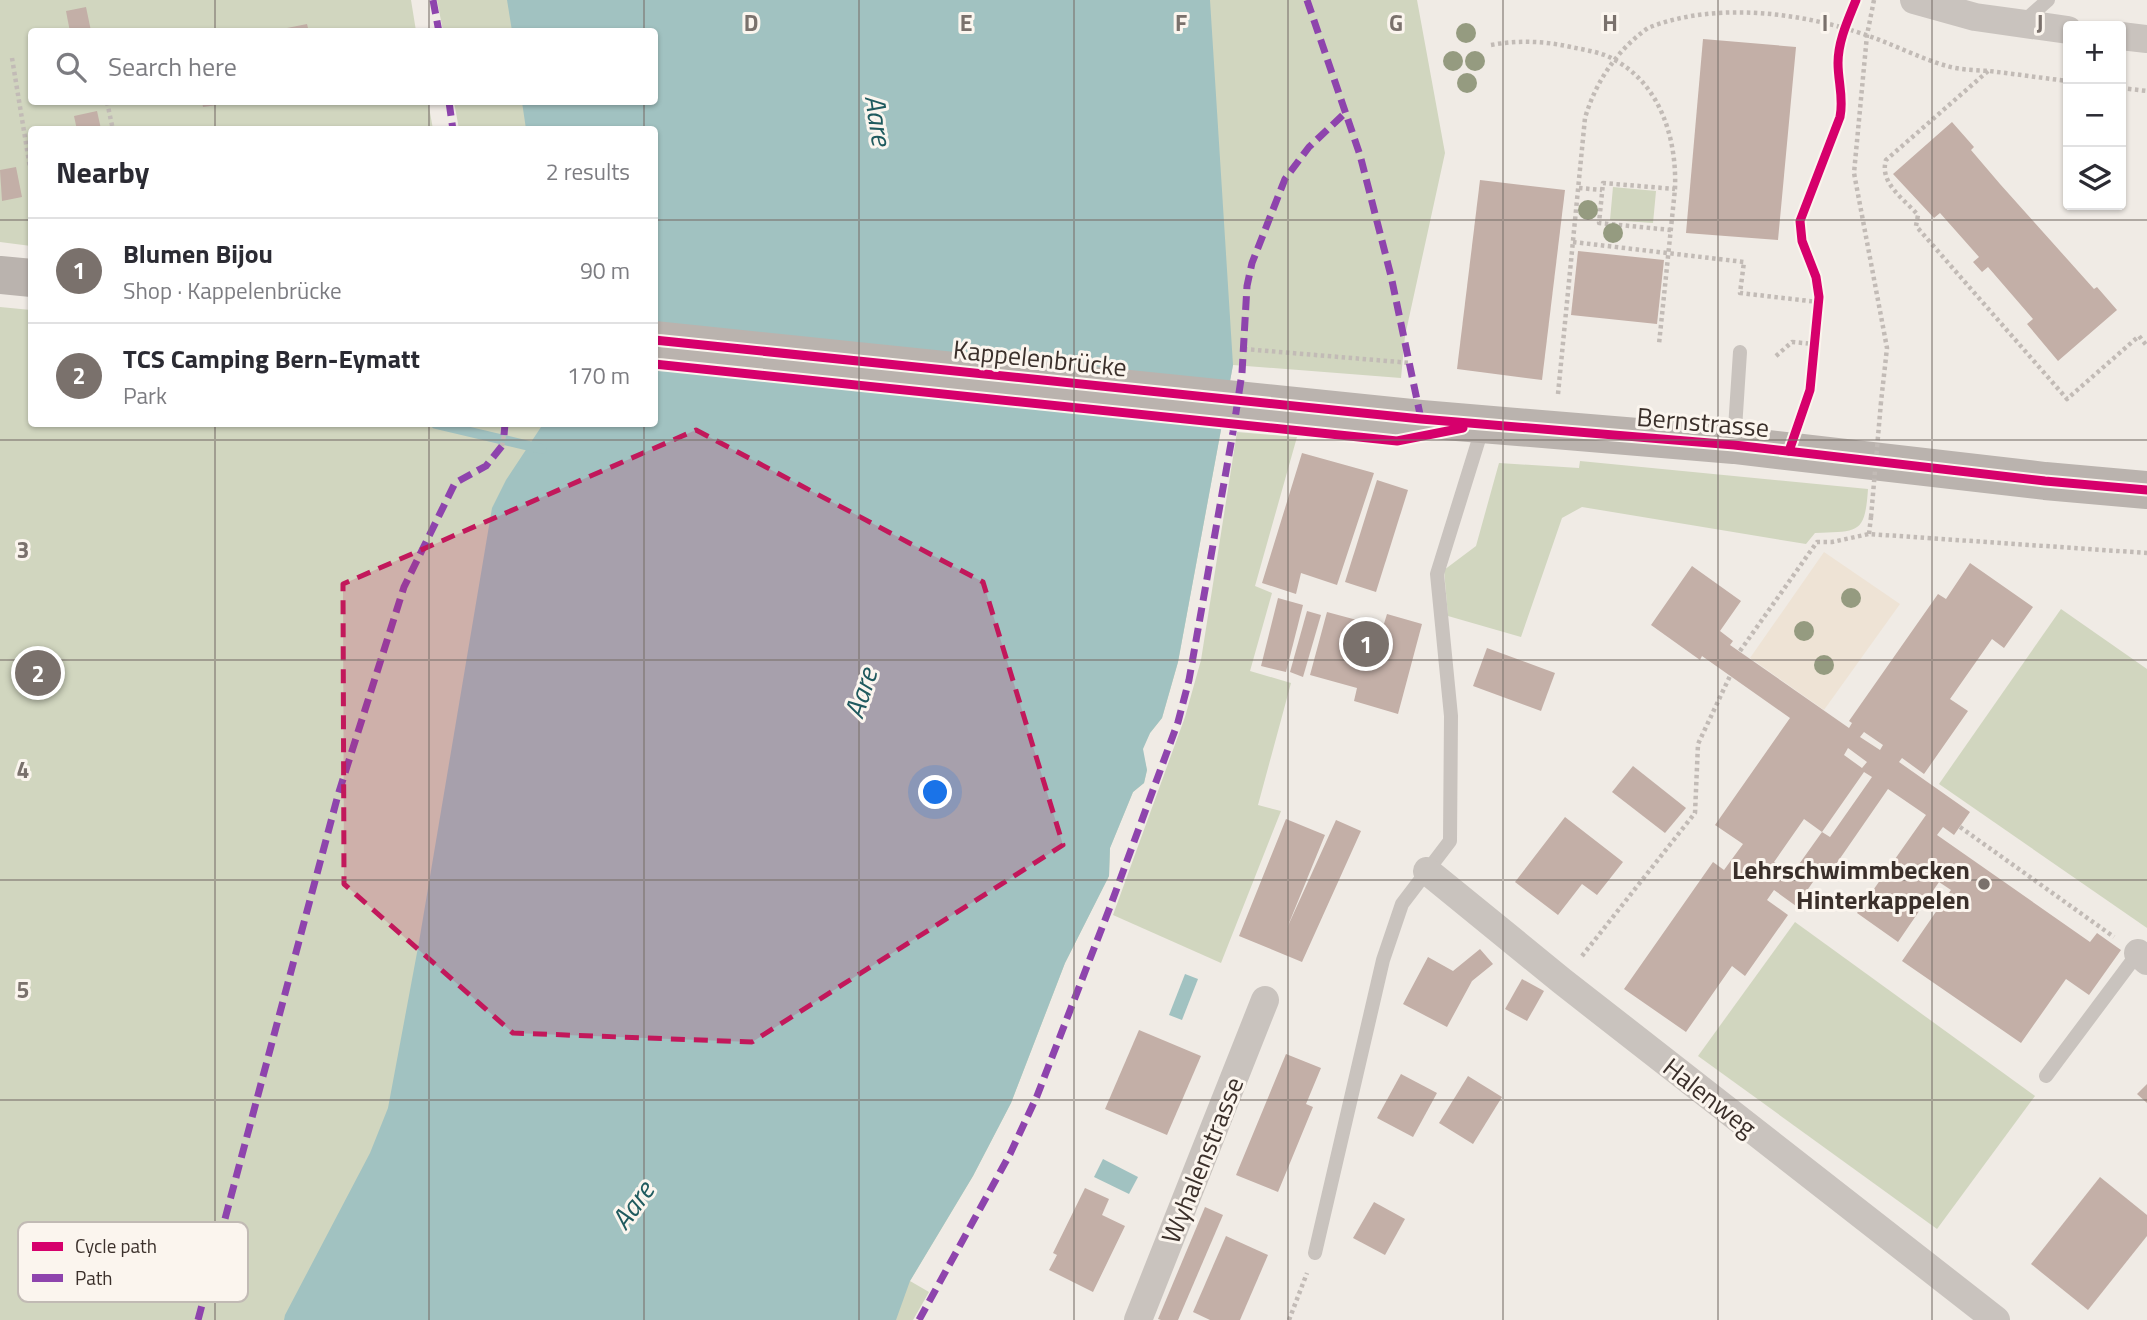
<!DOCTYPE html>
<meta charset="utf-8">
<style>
body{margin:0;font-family:"Titillium Web",sans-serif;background:#f7f7f7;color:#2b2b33}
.controls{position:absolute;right:21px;top:21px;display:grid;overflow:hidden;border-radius:7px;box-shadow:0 2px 5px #0004}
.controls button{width:63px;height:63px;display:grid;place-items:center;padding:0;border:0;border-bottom:2px solid #e1e1e2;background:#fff;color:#2b2b33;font:35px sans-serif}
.you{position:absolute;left:936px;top:793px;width:24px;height:24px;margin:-18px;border:5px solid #fff;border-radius:50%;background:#1a73e8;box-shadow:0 0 0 10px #1a73e833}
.badge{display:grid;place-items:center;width:46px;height:46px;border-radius:50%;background:#7a716c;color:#fff;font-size:23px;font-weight:700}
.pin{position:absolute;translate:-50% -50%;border:4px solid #fff;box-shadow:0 2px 7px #0006}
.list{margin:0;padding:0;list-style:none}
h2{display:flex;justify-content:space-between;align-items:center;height:91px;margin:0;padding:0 28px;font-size:30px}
h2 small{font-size:23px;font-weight:400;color:#7c7c81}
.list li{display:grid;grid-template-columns:46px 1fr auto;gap:21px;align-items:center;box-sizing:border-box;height:105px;padding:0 28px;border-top:2px solid #e1e1e2}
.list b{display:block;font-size:26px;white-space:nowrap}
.list p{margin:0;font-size:23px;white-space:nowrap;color:#7c7c81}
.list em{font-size:23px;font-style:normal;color:#7c7c81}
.icon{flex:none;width:38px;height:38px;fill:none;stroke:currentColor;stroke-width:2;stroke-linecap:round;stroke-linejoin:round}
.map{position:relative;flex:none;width:2147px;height:1320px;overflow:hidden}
.search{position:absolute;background:#fff;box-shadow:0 2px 5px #0004;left:28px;top:28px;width:630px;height:77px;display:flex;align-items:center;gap:18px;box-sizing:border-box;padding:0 24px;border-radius:7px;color:#7c7c81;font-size:26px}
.panel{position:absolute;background:#fff;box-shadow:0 2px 5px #0004;left:28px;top:126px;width:630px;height:301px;border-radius:7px}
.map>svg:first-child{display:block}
.green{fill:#d1d6bf}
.plaza{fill:#eee3d5}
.water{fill:#a1c2c1}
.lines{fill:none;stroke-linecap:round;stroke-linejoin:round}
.stream{stroke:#a1c2c1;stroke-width:10}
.building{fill:#c3afa7;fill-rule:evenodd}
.path{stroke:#c2bbb6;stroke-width:4.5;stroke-dasharray:3.5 3.5;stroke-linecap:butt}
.service{stroke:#c9c3be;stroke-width:14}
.minor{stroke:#c9c3be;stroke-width:28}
.secondary{stroke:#bab3ae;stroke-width:38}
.path-bridge{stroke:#c2bbb6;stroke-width:4.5;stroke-dasharray:3.5 3.5;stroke-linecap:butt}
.quiet{stroke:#8e44ad;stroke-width:7;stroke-dasharray:14 7;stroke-linecap:butt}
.cycleway-casing{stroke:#fbf5ee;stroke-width:13}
.cycleway{stroke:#d6006c;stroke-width:9}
.tree{fill:#959b80}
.marked{fill:#c2185b;fill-opacity:0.2;stroke:#c2185b;stroke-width:5;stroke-dasharray:14 9;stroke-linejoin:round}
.grid{fill:none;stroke:#7a716c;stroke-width:2;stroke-opacity:0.55}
.poi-dot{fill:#7a716c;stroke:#fbf5ee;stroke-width:2.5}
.labels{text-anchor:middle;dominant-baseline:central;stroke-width:6;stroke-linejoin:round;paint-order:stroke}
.street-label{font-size:26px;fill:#3b302b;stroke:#fbf5ee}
.poi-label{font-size:26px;font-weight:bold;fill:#3b302b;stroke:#fbf5ee;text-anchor:end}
.water-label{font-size:28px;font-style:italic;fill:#1f5a5e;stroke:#fbf5ee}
.key{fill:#fbf5ee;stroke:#c1bab4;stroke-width:2}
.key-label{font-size:19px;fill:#3b302b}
.grid-label{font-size:23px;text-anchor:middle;font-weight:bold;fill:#7a716c;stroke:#fbf5ee;stroke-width:6;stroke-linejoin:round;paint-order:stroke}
</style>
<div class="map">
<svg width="2147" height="1320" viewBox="0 0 2147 1320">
<rect width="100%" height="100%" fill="#f0ebe5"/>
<g class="green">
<path d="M0 0H411L416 31 32 32V102H428L433 129 32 130 31 246 0 242Z"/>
<path d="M437 0H1417L1445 153 1405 336 1401 378 1233 365 1178 662 1162 718 1150 733 1142 749 1147 770 1144 783 1133 792 1110 848 1109 876 1065 963 1011 1103 973 1176 910 1281 929 1292 913 1320H0V307L31 310 32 424H654V130L459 129 454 102H654V32L443 31Z"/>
<path d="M1613 187 1656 191 1653 223 1610 220Z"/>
<path d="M1237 432 1297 437 1255 586 1272 593 1250 671 1291 683 1258 805 1281 811 1221 963 1113 915 1185 717 1201 660Z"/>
<path d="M1580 461 1868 489C1865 535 1858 531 1815 533L1806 544 1582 507 1562 518 1521 637 1448 616 1444 570 1476 546 1499 463 1579 468Z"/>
<path d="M2061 609 2147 669V928L1939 784Z"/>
<path d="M1795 922 2035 1096 1937 1229 1698 1056Z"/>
</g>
<path class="plaza" d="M1824 552 1900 604 1824 710 1750 658Z"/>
<g class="water">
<path d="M507 0H1210L1233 365 1178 662 1162 718 1150 733 1143 749 1147 770 1144 783 1133 792 1110 848 1109 876 1065 963 1011 1103 973 1176 910 1281 896 1320H284L285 1315 370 1153 388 1108 419 942 492 508 506 480 543 424H654V130L526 129 522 102H654V32L512 31Z"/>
<path d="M1185 974 1198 979 1182 1020 1169 1015Z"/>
<path d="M1103 1159 1138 1177 1129 1194 1094 1177Z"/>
</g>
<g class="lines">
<path class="stream" d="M436 424 542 449"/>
</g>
<g class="building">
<path d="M86 7 91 31 70 32 66 11Z"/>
<path d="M307 24 309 32H288L287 28Z"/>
<path d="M1703 39 1796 47 1778 240 1686 233Z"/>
<path d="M202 102H224V104L203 107Z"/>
<path d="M97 111 101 129 77 130 74 116Z"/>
<path d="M1952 122 1974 147 1971 150 2000 184 2094 289 2097 287 2117 310 2058 361 2027 324 2033 319 1988 267 1982 272 1973 262 1979 257 1940 213 1934 218 1893 174Z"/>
<path d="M16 167 22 197 2 201 0 170Z"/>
<path d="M1480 180 1565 190 1542 380 1457 369Z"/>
<path d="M1578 251 1664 260 1657 324 1571 315Z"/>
<path d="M1302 453 1374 473 1337 585 1301 573 1296 594 1262 583Z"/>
<path d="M1377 480 1408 490 1376 592 1345 582Z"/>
<path d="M1970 563 2033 607 2004 648 1992 639 1950 699 1968 711 1924 774 1902 758 1899 762 1970 812 1954 835 1943 827 1937 835 2090 942 2097 933 2121 950 2089 995 2066 979 2021 1043 1902 961 1951 890 1939 882 1898 942 1857 913 1926 815 1888 789 1832 870 1825 865 1796 906 1774 890 1767 900 1788 915 1745 976 1732 966 1686 1032 1624 989 1713 862 1724 870 1743 844 1715 825 1790 718 1702 656 1700 660 1651 625 1692 566 1741 601 1720 631 1733 641 1730 645 1849 728 1852 723 1849 721 1938 594 1946 599ZM1864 732 1883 745 1880 750 1860 737ZM1848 748 1867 762 1862 768 1844 755ZM1864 772 1872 777 1830 837 1822 832 1792 874 1774 862 1804 819 1822 832Z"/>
<path d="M1278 598 1303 605 1286 672 1261 666Z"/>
<path d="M1307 611 1321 615 1303 677 1290 672Z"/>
<path d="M1327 612 1383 627 1387 614 1422 624 1398 714 1354 701 1357 688 1310 675Z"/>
<path d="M1487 648 1555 673 1541 711 1473 686Z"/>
<path d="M1633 766 1686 808 1665 833 1612 792Z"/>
<path d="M1565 817 1623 862 1597 895 1582 884 1558 915 1515 882Z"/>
<path d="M1286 819 1325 835 1287 928 1336 820 1361 831 1302 962 1239 936Z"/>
<path d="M1480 949 1493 964 1472 981 1447 1027 1403 1004 1428 957 1453 971Z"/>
<path d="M1522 979 1544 991 1527 1021 1505 1009Z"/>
<path d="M1139 1030 1201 1056 1167 1135 1105 1109Z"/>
<path d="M1286 1054 1321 1068 1306 1104 1313 1107 1278 1192 1236 1175Z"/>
<path d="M1401 1074 1437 1093 1413 1137 1377 1118Z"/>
<path d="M1468 1076 1502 1097 1473 1144 1439 1123Z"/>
<path d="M2147 1084V1103L2137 1094Z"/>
<path d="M2100 1177 2147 1215V1236L2088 1310 2031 1264Z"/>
<path d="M1085 1188 1109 1199 1102 1215 1125 1226 1093 1292 1049 1270 1057 1255 1053 1253Z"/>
<path d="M1374 1202 1405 1219 1385 1255 1353 1238Z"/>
<path d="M1205 1207 1223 1215 1178 1320H1161L1158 1319Z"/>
<path d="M1226 1236 1268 1255 1240 1320H1210L1193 1312Z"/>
</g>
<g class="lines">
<g class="path">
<path d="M1874 0 1867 35 1854 173 1887 348 1881 402"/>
<path d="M1491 45C1518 40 1544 41 1571 47 1585 50 1601 52 1613 59 1661 84 1677 140 1675 189L1659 344"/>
<path d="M12 58 32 180"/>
<path d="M1988 71 1886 160C1879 183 1904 199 1918 215L1916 226 2067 399 2139 336 2147 346"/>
<path d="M2121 88 2147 91"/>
<path d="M107 102 113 130"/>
<path d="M1579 188 1602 190"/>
<path d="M1671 230 1599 223 1603 183 1675 189"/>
<path d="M1573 242 1744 262 1740 293 1818 302"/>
<path d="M1244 349 1411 363"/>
<path d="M1776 356 1792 342 1814 344"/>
<path d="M1558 394 1585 118C1596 81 1617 50 1648 28 1717 0 1812 13 1882 41 1903 49 1925 60 1947 66 1960 70 1975 70 1989 71 2015 74 2042 78 2068 81"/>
<path d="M503 424 504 425"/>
<path d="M502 446 504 435"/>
<path d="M1869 534 1871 517"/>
<path d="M1740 651 1817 542H1832L1869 534 2147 553"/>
<path d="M1960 827 2114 937"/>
<path d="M1582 956 1695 813 1698 744 1730 676"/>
<path d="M1289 1320 1307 1273"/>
</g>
<g class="service">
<path d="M2022 23 2048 0"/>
<path d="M1734 444 1740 352"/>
<path d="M2046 1076 2138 953"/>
<path d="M1315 1253 1383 960 1402 904 1450 841 1451 716 1437 574 1483 426"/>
</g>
<g class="minor">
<path d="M1914 0 1975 17 2068 30"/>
<path d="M2121 36 2147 39"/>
<path d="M1427 871 1562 981 1996 1320"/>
<path d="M2138 953 2147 961"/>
<path d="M1138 1320 1265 1000"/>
</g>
<g class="secondary">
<path d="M0 275 32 278"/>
<path d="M654 340 1421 419 1734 445 2045 481 2147 490"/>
</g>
<path class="path-bridge" d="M1871 517 1881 402"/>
<g class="quiet">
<path d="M433 0 439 32"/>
<path d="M1307 0 1360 155 1391 276 1421 419"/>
<path d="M449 102 453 130"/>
<path d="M504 435 505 424"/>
<path d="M198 1320 338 795 404 587 455 483 486 466 502 446"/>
<path d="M919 1320 1010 1154 1037 1096 1110 907 1178 722 1189 680 1233 432 1242 373 1247 286 1252 263 1285 179 1309 147 1344 114"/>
</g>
<defs>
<g id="cycleway">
<path d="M654 340 1421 419 1734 445 2045 481 2147 490"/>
<path d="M654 364 1397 441 1463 428"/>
<path d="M1789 451 1810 390 1819 297 1816 277 1802 241 1800 221 1840 117C1844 98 1838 82 1838 63 1838 41 1848 20 1856 0"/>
</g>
</defs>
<use href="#cycleway" class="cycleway-casing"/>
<use href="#cycleway" class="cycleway"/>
</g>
<g class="tree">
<circle cx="1466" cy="33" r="10"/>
<circle cx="1453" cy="61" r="10"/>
<circle cx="1475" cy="61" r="10"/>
<circle cx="1467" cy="83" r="10"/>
<circle cx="1588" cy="210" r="10"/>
<circle cx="1613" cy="233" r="10"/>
<circle cx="1851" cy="598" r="10"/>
<circle cx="1804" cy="631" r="10"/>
<circle cx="1824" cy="665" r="10"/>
</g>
<path class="marked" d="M696 430 983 582 1063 845 752 1042 513 1033 344 884 343 584Z"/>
<path class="grid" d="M215 0V32M429 0V32M644 0V32M859 0V1320M1074 0V1320M1288 0V1320M1503 0V1320M1718 0V1320M1932 0V1320M215 102V130M429 102V130M644 102V130M0 220H32M654 220H2147M215 424V1320M429 424V1320M644 424V1320M0 440H2147M0 660H2147M0 880H2147M0 1100H2147"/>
<circle class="poi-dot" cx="1984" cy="884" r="7"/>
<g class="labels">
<g class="street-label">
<text transform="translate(1040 358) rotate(6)">Kappelenbrücke</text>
<text transform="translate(1703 422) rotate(5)">Bernstrasse</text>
<text transform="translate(1710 1097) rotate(38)">Halenweg</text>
<text transform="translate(1202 1160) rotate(-68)">Wyhalenstrasse</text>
</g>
<g class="poi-label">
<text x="1970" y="869">Lehrschwimmbecken<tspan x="1970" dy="30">Hinterkappelen</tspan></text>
</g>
<g class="water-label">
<text transform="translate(879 120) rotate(81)">Aare</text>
<text transform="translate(860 693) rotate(-72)">Aare</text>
<text transform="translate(632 1205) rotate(-54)">Aare</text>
</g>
</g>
<rect x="18" y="1222" width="230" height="80" rx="10" class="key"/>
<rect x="32" y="1242" width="31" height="9" fill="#d6006c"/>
<rect x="32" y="1274" width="31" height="8" fill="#8e44ad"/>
<g class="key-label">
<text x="75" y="1253">Cycle path</text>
<text x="75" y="1285">Path</text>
</g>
<g class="grid-label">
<text x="751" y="31">D</text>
<text x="966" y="31">E</text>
<text x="1181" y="31">F</text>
<text x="1396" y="31">G</text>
<text x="1610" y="31">H</text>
<text x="1825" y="31">I</text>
<text x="2040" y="31">J</text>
<text x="23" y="558">3</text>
<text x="23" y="778">4</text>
<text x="23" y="998">5</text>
</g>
</svg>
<div class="controls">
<button>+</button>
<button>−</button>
<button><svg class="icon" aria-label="layers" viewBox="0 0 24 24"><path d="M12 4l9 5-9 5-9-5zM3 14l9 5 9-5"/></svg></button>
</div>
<div class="you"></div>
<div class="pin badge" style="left:1366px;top:644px">1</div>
<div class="pin badge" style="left:38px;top:673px">2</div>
<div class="search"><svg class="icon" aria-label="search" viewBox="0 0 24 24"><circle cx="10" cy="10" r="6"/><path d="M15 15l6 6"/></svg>Search here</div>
<section class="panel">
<h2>Nearby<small>2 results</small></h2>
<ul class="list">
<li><span class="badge">1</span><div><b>Blumen Bijou</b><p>Shop · Kappelenbrücke</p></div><em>90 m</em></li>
<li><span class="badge">2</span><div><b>TCS Camping Bern-Eymatt</b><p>Park</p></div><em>170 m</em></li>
</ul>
</section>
</div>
